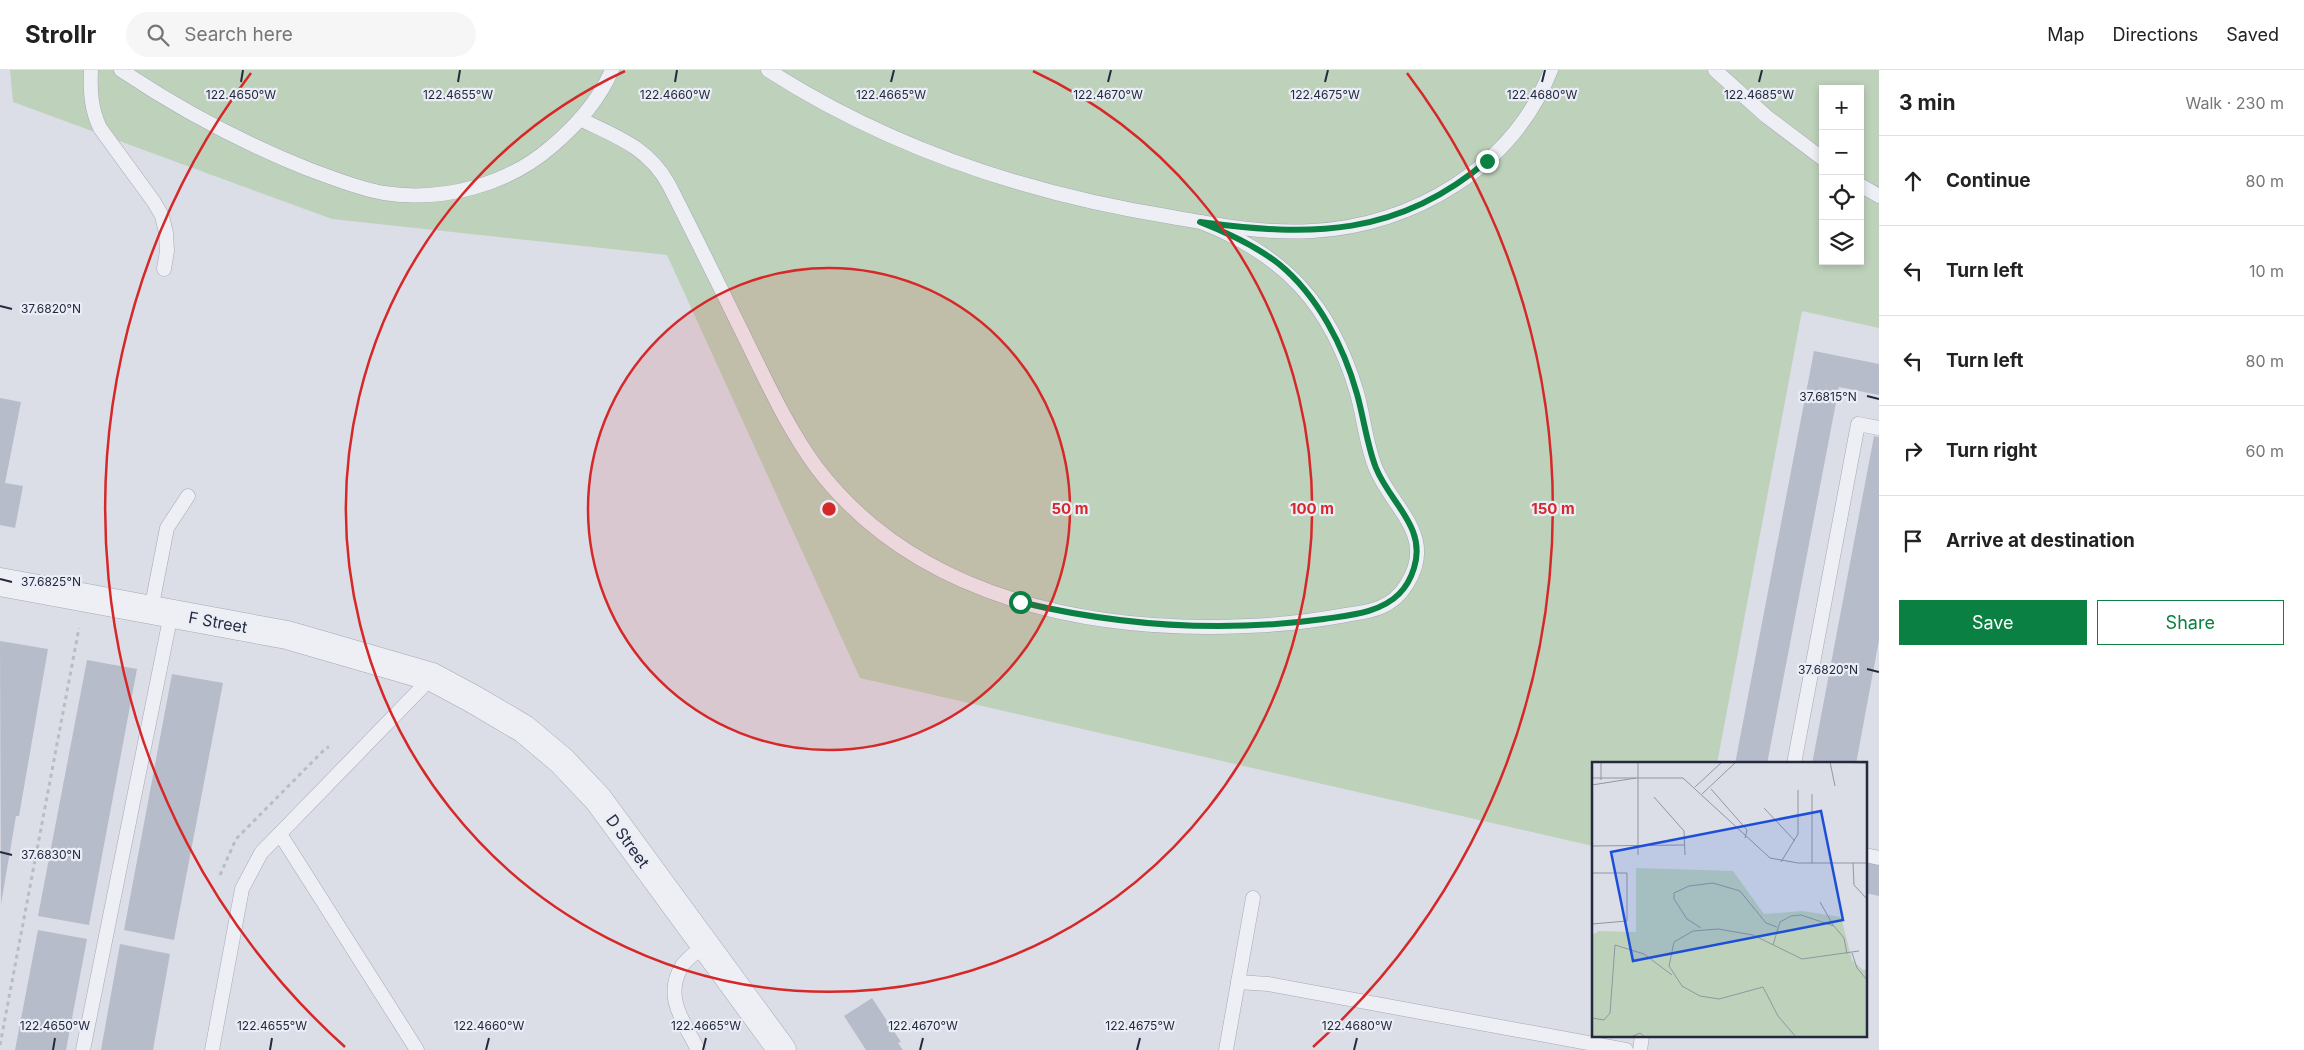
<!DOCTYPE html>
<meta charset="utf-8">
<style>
body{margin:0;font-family:Inter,sans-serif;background:#f6f6f6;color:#222}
.controls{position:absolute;right:15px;top:15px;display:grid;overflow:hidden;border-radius:0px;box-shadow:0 2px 8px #0003}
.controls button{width:45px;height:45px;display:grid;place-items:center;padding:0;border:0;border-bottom:1px solid #e0e0e0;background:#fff;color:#222;font:25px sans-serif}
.stop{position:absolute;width:15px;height:15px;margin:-11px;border:4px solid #0b8043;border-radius:50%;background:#fff}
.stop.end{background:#0b8043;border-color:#fff;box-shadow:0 1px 5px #0008}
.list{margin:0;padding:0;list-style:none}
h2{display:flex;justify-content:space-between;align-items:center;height:65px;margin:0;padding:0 20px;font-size:21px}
h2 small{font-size:16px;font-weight:400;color:#767676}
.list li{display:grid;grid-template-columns:32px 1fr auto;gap:15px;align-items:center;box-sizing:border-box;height:90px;padding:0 20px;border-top:1px solid #e0e0e0}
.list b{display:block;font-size:19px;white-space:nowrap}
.list em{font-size:16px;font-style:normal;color:#767676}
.actions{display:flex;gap:10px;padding:15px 20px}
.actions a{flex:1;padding:11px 0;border:1px solid #0b8043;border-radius:0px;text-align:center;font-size:18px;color:#0b8043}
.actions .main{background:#0b8043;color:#fff}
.icon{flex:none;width:28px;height:28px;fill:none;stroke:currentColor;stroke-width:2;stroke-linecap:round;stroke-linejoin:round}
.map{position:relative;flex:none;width:1879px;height:980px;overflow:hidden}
header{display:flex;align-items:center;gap:30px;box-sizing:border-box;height:70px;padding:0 25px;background:#fff;border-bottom:1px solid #e0e0e0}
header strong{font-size:24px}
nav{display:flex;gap:28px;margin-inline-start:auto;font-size:18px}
.search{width:350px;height:45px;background:#f6f6f6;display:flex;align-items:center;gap:12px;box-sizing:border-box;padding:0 18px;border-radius:28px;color:#767676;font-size:19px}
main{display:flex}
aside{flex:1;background:#fff}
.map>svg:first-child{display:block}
.green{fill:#bed2bb;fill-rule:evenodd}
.building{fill:#b7bcca}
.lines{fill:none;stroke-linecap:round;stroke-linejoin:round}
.service-casing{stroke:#a4a8b4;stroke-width:15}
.minor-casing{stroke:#a4a8b4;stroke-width:29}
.path{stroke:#b9bcc5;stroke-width:3;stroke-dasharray:4 4;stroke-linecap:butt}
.service{stroke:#eeeff5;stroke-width:14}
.minor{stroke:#eeeff5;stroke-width:28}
.route{stroke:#0b8043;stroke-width:6}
.ticks{fill:none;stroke:#232a3e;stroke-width:2}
.ring{fill:none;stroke:#d62828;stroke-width:2.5}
.labels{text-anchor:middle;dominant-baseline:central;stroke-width:4.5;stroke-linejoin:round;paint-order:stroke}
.street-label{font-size:16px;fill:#232a3e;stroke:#eaedf5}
.inset-road{fill:none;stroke:#9196a3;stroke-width:1}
.view{fill:#1d4ed8;fill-opacity:0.15;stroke:#1d4ed8;stroke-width:2.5}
.inset-edge{fill:none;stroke:#232a3e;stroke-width:2.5}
.ticks-label{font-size:12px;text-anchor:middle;fill:#232a3e;stroke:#eaedf5;stroke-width:4.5;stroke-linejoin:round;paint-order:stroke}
.centre{fill:#d62828;stroke:#eaedf5;stroke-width:2.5}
.ring-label{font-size:15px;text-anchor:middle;font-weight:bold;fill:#d62828;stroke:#eaedf5;stroke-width:4.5;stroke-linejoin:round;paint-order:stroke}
</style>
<header>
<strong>Strollr</strong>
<div class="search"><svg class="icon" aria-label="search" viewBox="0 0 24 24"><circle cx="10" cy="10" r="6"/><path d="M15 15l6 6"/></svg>Search here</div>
<nav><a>Map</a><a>Directions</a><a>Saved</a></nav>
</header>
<main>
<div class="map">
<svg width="1879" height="980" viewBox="0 0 1879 980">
<rect width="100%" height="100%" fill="#dbdee7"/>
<path class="green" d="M10 0H1879V258L1802 241 1717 694H1593V776L860 608 667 185 332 149 13 32ZM1823 19H1860V191H1823Z"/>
<g class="building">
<path d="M1814 281 1879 294V325L1839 317 1767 694H1735Z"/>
<path d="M0 328 21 332 5 413 23 416 15 458 0 455Z"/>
<path d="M1874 366 1879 367V570L1856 694H1812Z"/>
<path d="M0 571 48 579 19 746H16L1 834Z"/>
<path d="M87 590 137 599 89 855 38 846Z"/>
<path d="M172 604 223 613 174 870 124 860Z"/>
<path d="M1865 790 1879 793V826L1865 823Z"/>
<path d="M38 860 87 869 66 980H15Z"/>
<path d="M120 874 170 884 153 980H101Z"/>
<path d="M872 928 901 972 898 973 903 980H866L844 946Z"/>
</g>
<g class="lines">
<defs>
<g id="service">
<path d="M91 0C90 21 91 39 100 58L154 132 162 146 166 163 167 181 164 199"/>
<path d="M121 0C179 39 243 73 308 99 333 108 359 119 384 123 443 132 507 115 551 77 576 56 599 30 612 0"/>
<path d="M768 0C891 79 1028 124 1172 147 1218 155 1265 164 1312 161 1413 156 1513 97 1551 0"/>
<path d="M1715 0 1766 46 1823 89"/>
<path d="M580 49C617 67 648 77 669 115 696 168 722 221 748 274 769 317 789 360 817 398 917 529 1091 563 1247 556 1280 555 1313 551 1346 545 1357 543 1370 542 1381 537 1391 533 1401 524 1407 514 1437 466 1393 439 1376 399 1366 375 1364 348 1357 323 1331 235 1285 185 1201 152"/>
<path d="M1860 115 1879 126"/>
<path d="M151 540 167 458 188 426"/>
<path d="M1794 694 1858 354 1879 358"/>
<path d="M280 764 417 980"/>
<path d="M1865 785 1879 788"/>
<path d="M1238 912 1268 914 1626 980"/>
<path d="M83 980 171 544"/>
<path d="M212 980 242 819 261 783 432 607"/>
<path d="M698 980C684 952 663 927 682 896 687 888 698 881 705 875"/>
<path d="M1226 980 1253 828"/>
<path d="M1640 980 1642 966"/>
</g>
<path id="minor" d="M0 512 287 565 432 607 473 629 524 659 562 691 598 729 782 980"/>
</defs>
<use href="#service" class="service-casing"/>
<use href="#minor" class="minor-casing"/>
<g class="path">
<path d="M220 805 236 769 326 678 329 677"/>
<path d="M0 975 79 558"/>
</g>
<use href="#service" class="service"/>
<use href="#minor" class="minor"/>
</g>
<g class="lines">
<path class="route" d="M1020 532C1120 556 1221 563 1324 549 1350 545 1380 543 1399 524 1406 517 1411 508 1414 498 1427 457 1390 433 1376 398 1367 375 1364 349 1357 324 1344 277 1318 226 1279 194 1256 176 1228 163 1200 152 1311 167 1398 167 1487 91"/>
</g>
<path class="ticks" d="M241 12 243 0M458 12 460 0M675 12 677 0M891 12 894 0M1108 12 1111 0M1325 12 1328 0M1542 12 1545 0M1759 12 1762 0M0 236 12 239M1867 326 1879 329M0 509 12 512M1867 599 1879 602M0 782 12 785M53 980 55 968M270 980 272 968M486 980 489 968M703 980 706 968M920 980 923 968M1137 980 1140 968M1354 980 1357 968"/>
<circle cx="829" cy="439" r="241" fill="#d62828" fill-opacity=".12"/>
<g class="ring">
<circle cx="829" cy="439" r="241"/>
<path d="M1033 1A483 483 0 1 1 625 1"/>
<path d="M345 977A724 724 0 0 1 251 3M1407 3A724 724 0 0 1 1313 977"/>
</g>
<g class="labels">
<g class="street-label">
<text transform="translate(218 552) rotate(10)">F Street</text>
<text transform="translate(628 771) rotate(54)">D Street</text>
</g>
</g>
<g transform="translate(1592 692)">
<rect width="275" height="275" fill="#dbdee7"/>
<path d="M44 106 141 109 172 152 210 149 249 155 260 198 271 208 275 207V275H0V173L7 169 44 170Z" fill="#bed2bb"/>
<path class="inset-road" d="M9 0V18M46 0V93M238 0 243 24M239 0 275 1M0 16H91L178 96 206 101H275M0 23 44 16M103 25 130 0M119 27 155 68 153 76M110 32 144 0M62 35 92 69 93 93M172 46 203 79M0 84 92 83M189 100 206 72V28M220 101V32M261 101 262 123 275 137M0 111H35V159L0 162M228 140 241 163M109 166 95 157 82 137V131L97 124 121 121 148 129 174 161 185 165M181 183 188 160 199 154 209 153 242 164 252 176 255 192M260 191 265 206 275 218M0 256 12 258 18 251 23 183 52 192 80 213M39 275 48 271 53 275M204 275 186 254 171 225 127 237 108 234 90 224 77 204 82 180 101 169 126 167 161 173 210 197 267 189"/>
<path class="view" d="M229 49 251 158 41 199 19 90Z"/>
<rect width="275" height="275" class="inset-edge"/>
</g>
<g class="ticks-label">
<text x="241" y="29">122.4650°W</text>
<text x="458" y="29">122.4655°W</text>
<text x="675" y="29">122.4660°W</text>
<text x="891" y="29">122.4665°W</text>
<text x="1108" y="29">122.4670°W</text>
<text x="1325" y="29">122.4675°W</text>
<text x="1542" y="29">122.4680°W</text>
<text x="1759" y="29">122.4685°W</text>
<text x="51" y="243">37.6820°N</text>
<text x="1828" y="331">37.6815°N</text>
<text x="51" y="516">37.6825°N</text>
<text x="1828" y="604">37.6820°N</text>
<text x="51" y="789">37.6830°N</text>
<text x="55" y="960">122.4650°W</text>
<text x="272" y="960">122.4655°W</text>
<text x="489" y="960">122.4660°W</text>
<text x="706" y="960">122.4665°W</text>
<text x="923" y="960">122.4670°W</text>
<text x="1140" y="960">122.4675°W</text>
<text x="1357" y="960">122.4680°W</text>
</g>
<circle cx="829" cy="439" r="8" class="centre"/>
<g class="ring-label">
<text x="1070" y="444">50 m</text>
<text x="1312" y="444">100 m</text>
<text x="1553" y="444">150 m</text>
</g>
</svg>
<div class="controls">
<button>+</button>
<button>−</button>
<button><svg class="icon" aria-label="locate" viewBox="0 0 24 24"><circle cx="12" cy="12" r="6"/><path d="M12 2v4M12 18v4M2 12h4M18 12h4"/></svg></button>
<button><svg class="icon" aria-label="layers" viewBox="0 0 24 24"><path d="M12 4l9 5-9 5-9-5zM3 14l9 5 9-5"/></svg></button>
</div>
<div class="stop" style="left:1020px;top:532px"></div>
<div class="stop end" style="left:1487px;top:91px"></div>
</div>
<aside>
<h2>3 min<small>Walk · 230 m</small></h2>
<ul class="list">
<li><svg class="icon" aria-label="ahead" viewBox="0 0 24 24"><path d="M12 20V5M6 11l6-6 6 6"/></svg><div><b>Continue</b></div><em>80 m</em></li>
<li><svg class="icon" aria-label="left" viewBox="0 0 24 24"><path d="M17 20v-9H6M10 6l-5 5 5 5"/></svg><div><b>Turn left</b></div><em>10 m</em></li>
<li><svg class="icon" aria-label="left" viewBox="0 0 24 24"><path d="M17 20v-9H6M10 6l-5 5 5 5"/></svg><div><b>Turn left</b></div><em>80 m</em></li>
<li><svg class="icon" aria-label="right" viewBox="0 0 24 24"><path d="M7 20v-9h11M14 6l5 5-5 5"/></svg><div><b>Turn right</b></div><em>60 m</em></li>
<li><svg class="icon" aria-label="arrive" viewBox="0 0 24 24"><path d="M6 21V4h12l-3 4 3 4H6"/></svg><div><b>Arrive at destination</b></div></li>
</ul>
<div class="actions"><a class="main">Save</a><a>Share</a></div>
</aside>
</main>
